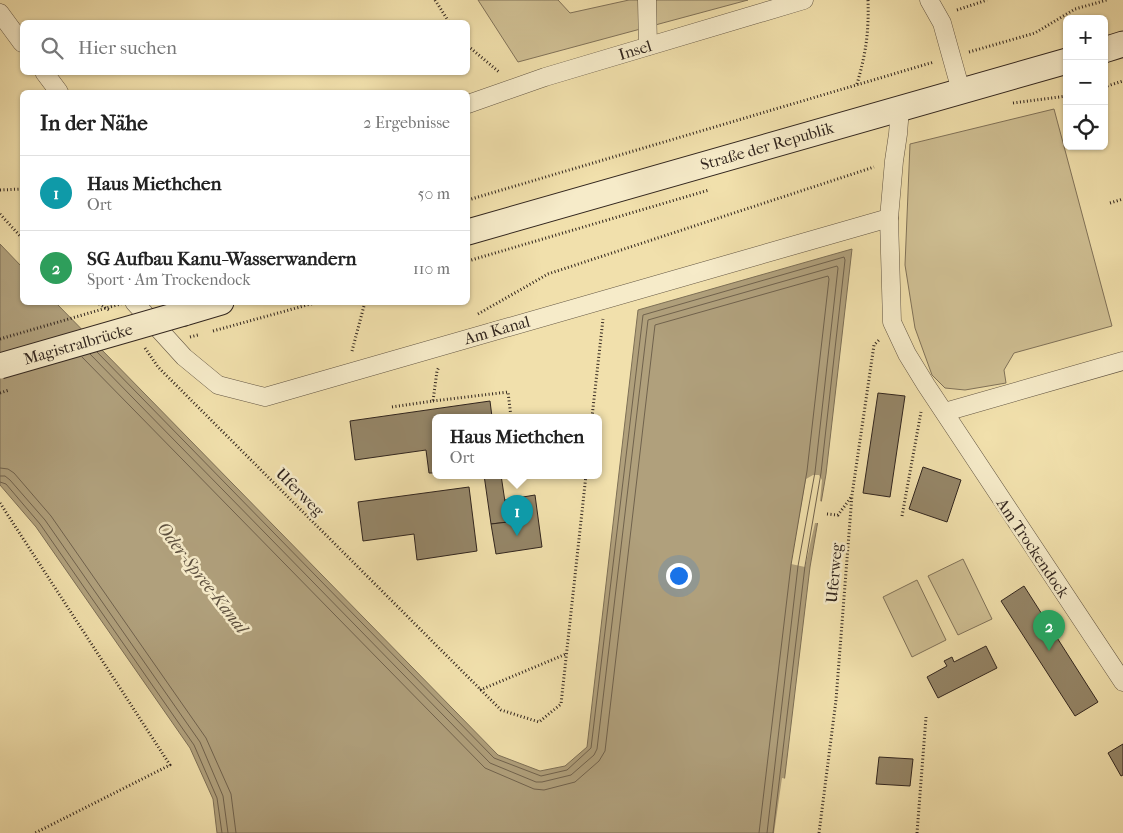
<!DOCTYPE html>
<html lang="de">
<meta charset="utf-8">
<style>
body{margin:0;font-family:"IM FELL French Canon",serif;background:#f2f2f2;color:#222}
.controls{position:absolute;right:15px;top:15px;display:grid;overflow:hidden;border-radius:8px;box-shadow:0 1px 4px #0004}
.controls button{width:45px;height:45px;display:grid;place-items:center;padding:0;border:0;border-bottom:1px solid #e0e0e0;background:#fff;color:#222;font:25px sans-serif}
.you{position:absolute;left:678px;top:575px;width:18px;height:18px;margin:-12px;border:4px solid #fff;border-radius:50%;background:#1a73e8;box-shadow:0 0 0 8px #1a73e833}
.badge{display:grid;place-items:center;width:32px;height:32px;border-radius:50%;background:#d93025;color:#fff;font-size:16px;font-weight:700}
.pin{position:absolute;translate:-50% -41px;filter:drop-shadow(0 1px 2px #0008)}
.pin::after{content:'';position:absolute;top:26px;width:18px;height:15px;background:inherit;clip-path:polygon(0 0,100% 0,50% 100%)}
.popup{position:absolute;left:432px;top:414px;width:170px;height:65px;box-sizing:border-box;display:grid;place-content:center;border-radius:8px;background:#fff;filter:drop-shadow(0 1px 4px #0005);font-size:16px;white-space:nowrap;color:#767676}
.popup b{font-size:19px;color:#222}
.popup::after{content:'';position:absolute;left:50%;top:100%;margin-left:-10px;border:10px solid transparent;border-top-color:#fff}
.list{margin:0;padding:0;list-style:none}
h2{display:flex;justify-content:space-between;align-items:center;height:65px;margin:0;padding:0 20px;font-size:21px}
h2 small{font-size:16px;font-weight:400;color:#767676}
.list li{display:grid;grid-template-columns:32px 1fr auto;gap:15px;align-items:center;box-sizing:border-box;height:75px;padding:0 20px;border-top:1px solid #e0e0e0}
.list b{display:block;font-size:19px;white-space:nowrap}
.list p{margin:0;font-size:16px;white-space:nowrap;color:#767676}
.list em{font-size:16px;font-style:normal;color:#767676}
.icon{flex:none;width:28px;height:28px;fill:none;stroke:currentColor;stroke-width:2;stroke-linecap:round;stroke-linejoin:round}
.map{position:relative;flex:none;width:1123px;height:833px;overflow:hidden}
.search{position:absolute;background:#fff;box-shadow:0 1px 4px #0004;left:20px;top:20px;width:450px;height:55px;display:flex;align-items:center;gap:12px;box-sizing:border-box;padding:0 18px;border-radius:8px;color:#767676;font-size:19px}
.panel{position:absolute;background:#fff;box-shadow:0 1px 4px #0004;left:20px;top:90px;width:450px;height:215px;border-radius:8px}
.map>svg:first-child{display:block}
.green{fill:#d0c094;stroke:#807259}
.water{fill:#b0a07c;stroke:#7d6f56}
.pier{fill:#f1e0ac}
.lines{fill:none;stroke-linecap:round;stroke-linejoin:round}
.shore{stroke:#70624d;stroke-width:1}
.building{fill:#958668;stroke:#31251e}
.minor-casing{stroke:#615442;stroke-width:19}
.secondary-casing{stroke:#31251e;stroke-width:27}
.path{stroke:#31251e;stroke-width:3;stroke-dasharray:1 2.5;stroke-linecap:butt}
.minor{stroke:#f6ebc9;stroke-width:18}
.secondary{stroke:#f6ebc9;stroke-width:25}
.secondary-bridge-casing{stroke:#31251e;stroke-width:27;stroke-linecap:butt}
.path-bridge{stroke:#31251e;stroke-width:3;stroke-dasharray:1 2.5;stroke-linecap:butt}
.secondary-bridge{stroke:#f6ebc9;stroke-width:25}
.labels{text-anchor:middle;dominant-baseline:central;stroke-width:5;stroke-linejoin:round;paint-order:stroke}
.street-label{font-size:16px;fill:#31251e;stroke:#f6ebc9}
.water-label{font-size:18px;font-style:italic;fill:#5d503f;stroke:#f6ebc9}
</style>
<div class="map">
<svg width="1123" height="833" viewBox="0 0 1123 833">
<rect width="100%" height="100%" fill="#f1e0ac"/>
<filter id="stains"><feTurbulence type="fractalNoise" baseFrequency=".004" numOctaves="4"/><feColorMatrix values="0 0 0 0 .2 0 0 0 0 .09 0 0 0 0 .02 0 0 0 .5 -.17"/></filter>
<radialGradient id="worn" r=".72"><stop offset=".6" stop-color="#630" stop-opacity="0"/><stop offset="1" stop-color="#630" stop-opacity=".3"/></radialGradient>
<g class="green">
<path d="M478 0H558L570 13 629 0H748L518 62Z"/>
<path d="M1054 109 1112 326 1014 353 1004 370 1006 383 965 390 945 388 932 375 915 328 905 265 910 144Z"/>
<path d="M963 559 992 619 958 635 928 576Z"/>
<path d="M917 580 946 640 912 657 883 597Z"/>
</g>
<path class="water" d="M0 244 22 267V302L56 303 498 755 540 771 565 766 587 747 638 310 852 249 826 474 810 567 778 833H217L213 799 190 748 36 527 0 485Z"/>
<g class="pier">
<path d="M813 475H819L822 480 820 501 823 502 820 523H815L805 567 791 564 806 479Z"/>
<path d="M782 778 787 779 780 833H774Z"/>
</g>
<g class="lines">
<g class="shore">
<path d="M97 352 494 758 541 776 567 770 591 748 643 315 844 257 845 260 821 473 805 566 773 833"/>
<path d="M90 354 490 763 536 782H542L571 775 594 755 597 749 648 320 837 266 838 268 815 472 798 566 767 833"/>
<path d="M82 357 485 768 534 789 544 790 575 782 599 761 605 751 655 325 828 276 829 279 807 471 791 565 759 833"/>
<path d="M0 468 8 469 14 473 51 516 206 738 231 794 236 833"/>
<path d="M0 476H5L10 480 45 520 200 742 223 796 228 833"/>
<path d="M0 482 6 484 40 524 194 745 217 798 222 833"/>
</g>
</g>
<g class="building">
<path d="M878 393 905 396 890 497 863 493Z"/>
<path d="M490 401 492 417H436V473H429L426 450 355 460 350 421Z"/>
<path d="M923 467 961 480 947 522 909 509Z"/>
<path d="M484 475H501L508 522 491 524Z"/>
<path d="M469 487 477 551 417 560 414 534 363 541 358 502Z"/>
<path d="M535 495 542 547 496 554 491 524 508 522 505 500Z"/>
<path d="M1024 586 1098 702 1075 716 1001 601Z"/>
<path d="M986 646 997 668 938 698 927 677 947 666 944 661 952 657 954 662Z"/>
<path d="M1123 744V775L1121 776 1108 753Z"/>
<path d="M879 757 913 759 910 786 876 784Z"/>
</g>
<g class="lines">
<defs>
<g id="minor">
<path d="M647 0 648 46"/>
<path d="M929 0 942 23 961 91"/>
<path d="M0 13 22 43"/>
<path d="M44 72 59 92"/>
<path d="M468 104 545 77 804 0"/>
<path d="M900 108 898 134 894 161 889 218 892 322 907 354 926 385 1123 682"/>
<path d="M134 302 184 357 218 385 265 397 889 218"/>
<path d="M945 412 1123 361"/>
</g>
<g id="secondary">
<path d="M1104 50 1123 44"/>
<path d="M468 232 1067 61"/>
<path d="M184 313 221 302"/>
</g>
</defs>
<use href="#minor" class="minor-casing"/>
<use href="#secondary" class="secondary-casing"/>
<g class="path">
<path d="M435 0 449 22"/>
<path d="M957 10 987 0"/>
<path d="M468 46 499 72"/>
<path d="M969 52 1035 33 1075 9 1107 0"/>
<path d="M857 84C866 53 869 32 868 0"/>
<path d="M1104 87 1123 81"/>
<path d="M1013 103 1067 96"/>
<path d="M0 190 22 189"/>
<path d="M468 200 934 62"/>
<path d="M1110 203 1123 199"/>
<path d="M0 214 22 238"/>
<path d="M468 261 709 190"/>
<path d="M96 302 109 310"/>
<path d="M478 314 548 274 874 167"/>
<path d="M213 331 318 302"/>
<path d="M145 348 158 367 501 710 539 722 561 704 586 475"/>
<path d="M352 351 365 302"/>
<path d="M433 401 508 392 511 417"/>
<path d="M392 407 433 401 437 371 439 367"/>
<path d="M592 417 603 319"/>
<path d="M0 503 170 765 35 833"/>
<path d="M827 514 838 515 852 496"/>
<path d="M902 516 921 412"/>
<path d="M480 690 566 654"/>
<path d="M819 833 836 700 852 495 874 345 879 340"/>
<path d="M917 833 926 717"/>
</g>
<use href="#minor" class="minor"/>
<use href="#secondary" class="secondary"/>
<defs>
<path id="secondary-bridge" d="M0 366 184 313"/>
</defs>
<use href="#secondary-bridge" class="secondary-bridge-casing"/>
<g class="path-bridge">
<path d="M190 337 198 335"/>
<path d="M0 339 127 302"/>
<path d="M0 393 9 390"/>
</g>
<use href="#secondary-bridge" class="secondary-bridge"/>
</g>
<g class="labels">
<g class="street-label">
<text transform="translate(635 50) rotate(-17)">Insel</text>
<text transform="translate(767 146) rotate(-16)">Straße der Republik</text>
<text transform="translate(497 330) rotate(-16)">Am Kanal</text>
<text transform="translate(78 344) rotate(-16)">Magistralbrücke</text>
<text transform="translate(300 492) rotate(45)">Uferweg</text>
<text transform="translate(1033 548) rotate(56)">Am Trockendock</text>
<text transform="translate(834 573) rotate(-85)">Uferweg</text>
</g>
<g class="water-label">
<text transform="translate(202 578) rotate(52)">Oder-Spree-Kanal</text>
</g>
</g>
<rect width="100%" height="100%" filter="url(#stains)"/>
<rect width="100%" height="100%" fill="url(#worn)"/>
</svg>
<div class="controls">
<button>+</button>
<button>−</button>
<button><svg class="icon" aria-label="locate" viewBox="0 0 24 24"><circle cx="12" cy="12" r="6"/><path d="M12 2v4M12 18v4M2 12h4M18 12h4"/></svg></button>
</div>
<div class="you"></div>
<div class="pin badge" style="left:517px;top:536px;background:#0f9aa8">1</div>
<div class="popup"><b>Haus Miethchen</b>Ort</div>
<div class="pin badge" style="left:1049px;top:651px;background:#2e9e5b">2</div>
<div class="search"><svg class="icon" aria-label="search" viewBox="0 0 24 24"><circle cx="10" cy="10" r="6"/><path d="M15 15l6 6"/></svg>Hier suchen</div>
<section class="panel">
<h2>In der Nähe<small>2 Ergebnisse</small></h2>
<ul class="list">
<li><span class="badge" style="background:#0f9aa8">1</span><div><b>Haus Miethchen</b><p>Ort</p></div><em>50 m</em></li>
<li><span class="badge" style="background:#2e9e5b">2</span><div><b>SG Aufbau Kanu-Wasserwandern</b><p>Sport · Am Trockendock</p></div><em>110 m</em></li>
</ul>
</section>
</div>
